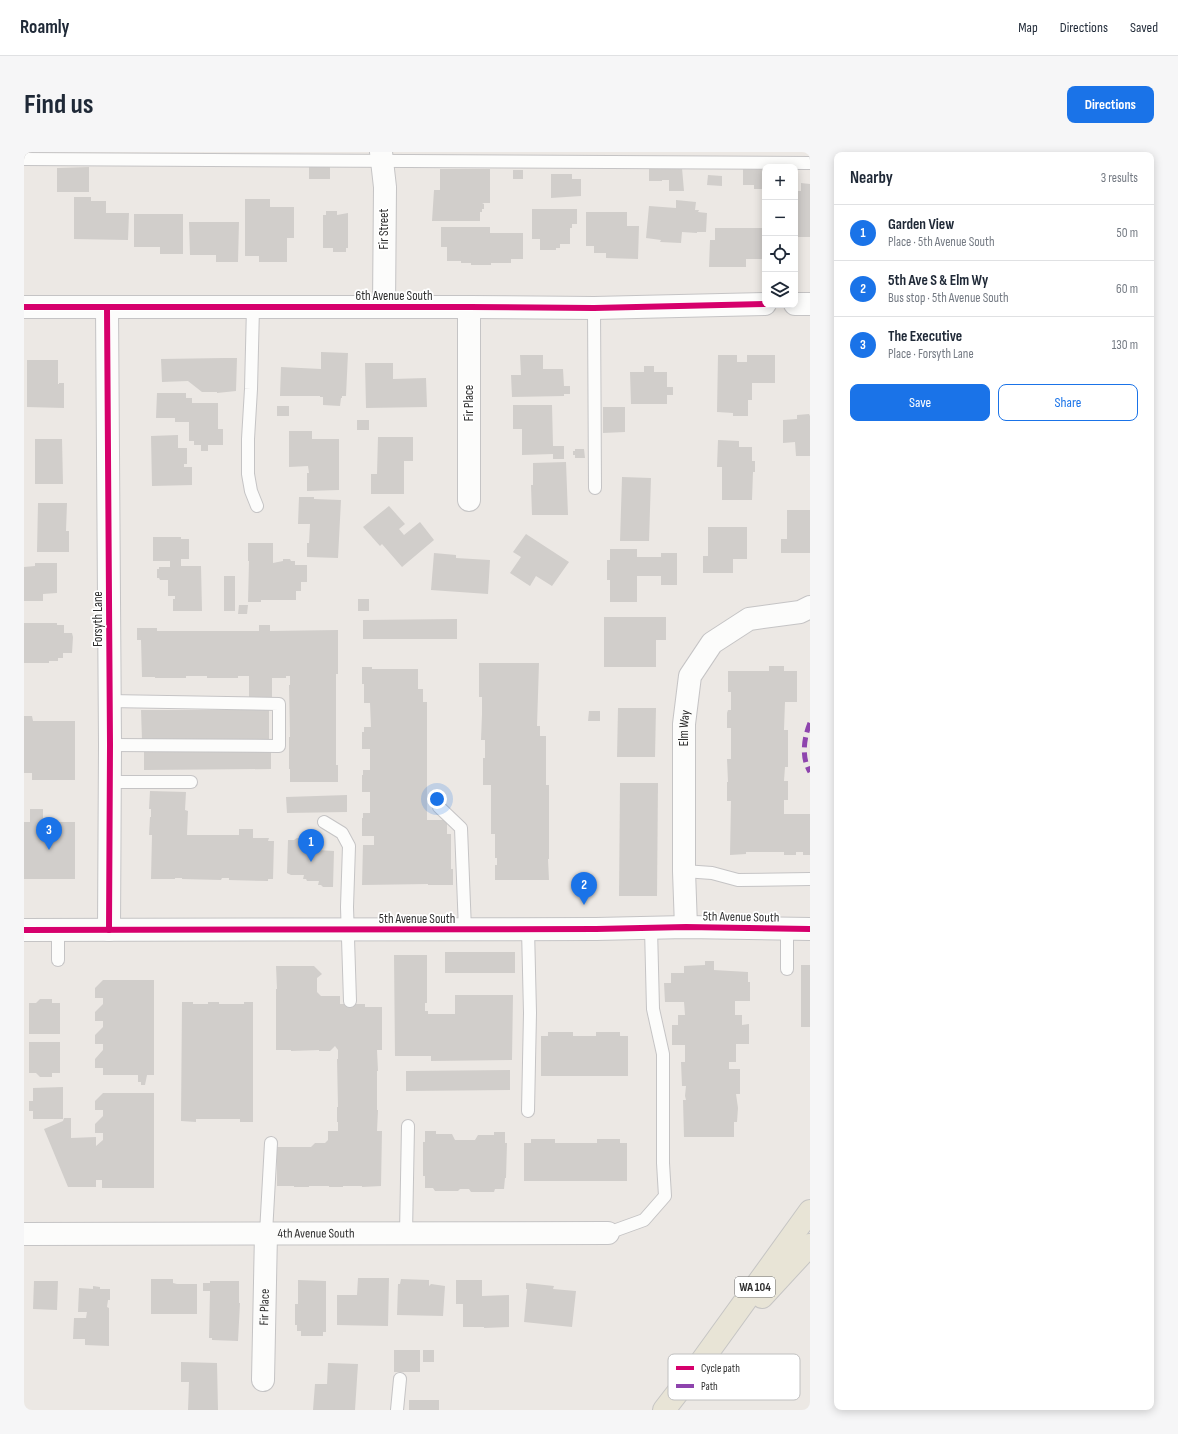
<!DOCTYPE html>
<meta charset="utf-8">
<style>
body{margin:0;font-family:"Sofia Sans Condensed",sans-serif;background:#f6f6f7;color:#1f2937}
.controls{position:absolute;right:12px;top:12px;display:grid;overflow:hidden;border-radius:8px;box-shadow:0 2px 10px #0003}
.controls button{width:36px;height:36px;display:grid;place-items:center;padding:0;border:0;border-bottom:1px solid #e0e1e3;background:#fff;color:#1f2937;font:20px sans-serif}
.you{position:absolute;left:413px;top:647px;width:14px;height:14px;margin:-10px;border:3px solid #fff;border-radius:50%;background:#1a73e8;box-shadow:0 0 0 6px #1a73e833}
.badge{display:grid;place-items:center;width:26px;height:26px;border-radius:50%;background:#1a73e8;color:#fff;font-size:13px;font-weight:700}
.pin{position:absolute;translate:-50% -33px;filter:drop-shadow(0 1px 2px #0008)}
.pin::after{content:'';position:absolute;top:21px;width:14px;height:12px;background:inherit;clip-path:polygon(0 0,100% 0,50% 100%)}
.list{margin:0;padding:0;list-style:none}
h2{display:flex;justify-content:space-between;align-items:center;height:52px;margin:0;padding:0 16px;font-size:17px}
h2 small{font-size:13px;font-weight:400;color:#747a83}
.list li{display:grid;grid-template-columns:26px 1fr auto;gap:12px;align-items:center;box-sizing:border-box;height:56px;padding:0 16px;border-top:1px solid #e0e1e3}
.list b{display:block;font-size:15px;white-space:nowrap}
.list p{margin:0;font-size:13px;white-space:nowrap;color:#747a83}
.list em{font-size:13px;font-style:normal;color:#747a83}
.actions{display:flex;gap:8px;padding:12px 16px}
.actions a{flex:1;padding:9px 0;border:1px solid #1a73e8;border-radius:8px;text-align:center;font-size:14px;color:#1a73e8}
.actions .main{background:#1a73e8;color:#fff}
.icon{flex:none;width:22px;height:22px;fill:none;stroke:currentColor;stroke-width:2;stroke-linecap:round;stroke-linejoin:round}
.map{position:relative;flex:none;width:786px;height:1258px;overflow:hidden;border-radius:8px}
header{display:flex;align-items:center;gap:24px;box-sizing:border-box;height:56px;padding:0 20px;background:#fff;border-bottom:1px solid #e0e1e3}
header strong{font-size:19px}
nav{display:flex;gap:22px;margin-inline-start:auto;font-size:14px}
.intro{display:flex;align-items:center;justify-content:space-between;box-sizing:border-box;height:96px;padding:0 24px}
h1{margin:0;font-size:28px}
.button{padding:10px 18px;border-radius:8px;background:#1a73e8;color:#fff;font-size:14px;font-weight:700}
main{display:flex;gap:24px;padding:0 24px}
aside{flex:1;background:#fff;border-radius:8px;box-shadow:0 2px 10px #0003}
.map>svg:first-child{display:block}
.building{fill:#d1cecb}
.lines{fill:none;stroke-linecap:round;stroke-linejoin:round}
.service-casing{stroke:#c5c4c5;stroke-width:14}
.minor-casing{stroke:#c5c4c5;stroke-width:24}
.secondary-casing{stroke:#c5c4c5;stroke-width:24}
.primary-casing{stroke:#c6c5c4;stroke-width:24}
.service{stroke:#fcfcfb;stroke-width:12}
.minor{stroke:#fcfcfb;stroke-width:22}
.secondary{stroke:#fcfcfb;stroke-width:22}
.primary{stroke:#e8e4d6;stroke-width:22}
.quiet{stroke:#8e44ad;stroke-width:5;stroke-dasharray:10 5;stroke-linecap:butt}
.cycleway-casing{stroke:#fff;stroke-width:8}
.cycleway{stroke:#d6006c;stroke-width:6}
.labels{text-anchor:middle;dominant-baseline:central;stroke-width:3.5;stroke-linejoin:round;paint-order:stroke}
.shield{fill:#fff;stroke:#6d6d6d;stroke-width:1}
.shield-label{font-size:12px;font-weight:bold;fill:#2e2e2e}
.street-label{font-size:13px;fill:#2e2e2e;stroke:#fff}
.key{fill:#fff;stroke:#c0c0c0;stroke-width:1}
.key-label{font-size:11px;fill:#2e2e2e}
</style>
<header>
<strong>Roamly</strong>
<nav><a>Map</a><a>Directions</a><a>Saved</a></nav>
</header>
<div class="intro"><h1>Find us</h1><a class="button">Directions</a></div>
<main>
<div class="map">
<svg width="786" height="1258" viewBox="0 0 786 1258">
<rect width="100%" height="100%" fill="#ece8e4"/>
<g class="building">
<rect x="285" y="13" width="21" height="14"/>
<path d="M625 14 658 16 660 39H645V28H646H638V29H625Z"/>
<path d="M65 15V40H33V16Z"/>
<path d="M722 15H741V37H730V33H719V17Z"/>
<path d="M416 17H466V51H458L460 52V57H458V60H456V69H408L410 38H416Z"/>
<rect x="489" y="18" width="10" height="9"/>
<path d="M527 22H548V27H557V44L527 46Z"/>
<path d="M684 23 698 24V34L683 33Z"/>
<path d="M777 31 786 32V85H771V39H777Z"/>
<path d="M50 45H67V49H82V61H105L104 88 50 87Z"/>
<path d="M221 47H246V55H270V86H263V110H235V104H221Z"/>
<path d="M652 48 672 50 671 58H675L674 60 683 61 682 80H673V81L658 80 657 91 636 90 637 88 622 86 625 54 652 56Z"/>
<path d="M508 57H553V72H548V76H546V92H536V96H532V98H516V87H508Z"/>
<path d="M302 59H313V63L324 61V96H322V100H309V96H299V63H302Z"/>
<path d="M562 60H603V74H615L614 107 582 106V101H570V94H562Z"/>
<path d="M110 62H159V102H136V95H110Z"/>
<path d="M165 70H215L214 110H192V103H166Z"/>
<path d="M417 75H466V81H499V107H487V111H467V113H447V111H437V109H423V95H417Z"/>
<path d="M691 76H741V107H722V115H685L686 88H691Z"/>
<path d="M297 200 324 201 322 244H318V246H317L316 254 299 253V245H296V244H256L257 215 297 217Z"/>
<path d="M496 203H519V217H539L540 234H546V242H540V244L488 245 487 223H497Z"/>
<path d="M694 203H713V210H723V203H751V231H728V248H724V264H709V261L693 260Z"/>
<path d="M200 206H213L212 239 193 241V240H178L164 229 138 230 137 207Z"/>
<path d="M3 208H34V232H35V231H40V256L3 255Z"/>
<path d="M341 211H369V227L402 226 403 255 342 256Z"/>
<path d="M620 214H630V220H643V235H649V243H643V252H607L606 220H620Z"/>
<path d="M133 241H162V246H168V251H194V277H199V293H184V299H177V293H170V289H165V270H151V266H132Z"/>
<path d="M489 253H528L529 294H540V307H529V302L498 303V277H489Z"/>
<rect x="253" y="254" width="12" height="10"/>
<path d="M579 255H601V280L579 281Z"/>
<path d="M785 262 786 264V304H772L771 290 759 291V268L773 267V263Z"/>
<rect x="333" y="268" width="12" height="10"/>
<path d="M265 279H288V287H315V338L283 339V321H285L284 314 265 315Z"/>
<path d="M154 283V296H163V312H160V315H168V333L128 334 127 284Z"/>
<path d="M354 285H389V309H380V342H347V322H353Z"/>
<path d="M11 287H38L39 332H11Z"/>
<path d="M694 288 715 289V295H728V309H731V320H729L728 348H698V315H693Z"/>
<path d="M551 297H560L561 306H551V303H549V299H551Z"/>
<path d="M542 310 544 363H508L507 333H509V311Z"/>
<path d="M598 325 627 326 625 389H596Z"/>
<path d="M275 345H290V347L317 348 314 406 283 405V391H285L286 372H274Z"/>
<path d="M14 351H43L42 379H45V400H13Z"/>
<path d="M365 354 381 372 375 377 380 383 396 370 410 388 378 415 358 392 356 394 339 375Z"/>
<path d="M763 358H786V401H757V387H763Z"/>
<path d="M684 375H723V407H709V421H679V404H684Z"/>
<path d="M502 382 545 410 528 434 512 424 506 434 486 421 497 405 489 400Z"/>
<path d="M129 385H157V387H165V407H157V414H177L178 459H149V447H151V444H144V428H136L135 426H133V417H135V415H146V409H129Z"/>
<path d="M224 391H249V411L259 409V407H266L267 409H271V413H283V430H277V439H272V448H237V450H224L225 409H224Z"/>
<path d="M586 397H613V405H637V401H653V433H637V424H613V450H586V428H583V408H586Z"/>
<path d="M410 401 432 403V406L466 408 464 442 407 438Z"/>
<path d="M11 411H33V441L19 442V449H0V415L11 414Z"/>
<rect x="200" y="424" width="11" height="35"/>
<rect x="334" y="447" width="11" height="12"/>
<path d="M215 453H224L223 462H214Z"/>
<path d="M580 465H642V488H632V515H580Z"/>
<path d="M433 467V487H339V468Z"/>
<path d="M0 471H33V473H40V481H48L49 485 48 501H39V506H34V509H25V511H0Z"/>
<path d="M235 473H246V479L314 478V522H312V613H314V630H266V617H265V585H266L265 533H266V524H262V526H248V545H225V524H214V526H183V524H162V526H131V525H118L117 488H113V476H133V479H235Z"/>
<path d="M455 511H515L513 574H516V584H522V633H525V707H524L525 728H471V713H473V706H471V682H467V633H459V606H461V588H457L458 562V545H455Z"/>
<path d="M745 514H760V519H773V550H761L760 578H764V615H761L760 629H764V648H760V662H786V703H779V700H772V703H760V700H722V702L706 703 707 649H703V630H704L703 607H707V576H703V561L704 558H707V540H704V519H745Z"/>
<path d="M338 515H348V517H394V537H399V550H403V668H423V682H427V717H429V733H404V732L338 733 339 693H350V684H338V666H339V661H346V640H338V623H339V618H346V597H338V580H340V575H347L346 551H340V532H338Z"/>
<path d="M594 556H632L631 605H593Z"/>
<path d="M117 558H245V588H118Z"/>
<path d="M565 559H576V569H564Z"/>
<path d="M0 564H8L9 569H51V628H8V621H0Z"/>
<path d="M120 599H247V617L120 618Z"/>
<path d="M596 631H634L633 744H595Z"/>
<path d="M126 639 162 640 161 658 164 659 163 683H215V677H229V686H245L244 689H250L249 727H244V729L205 728V726H198L197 728 158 727V726H151V727H127L128 683H125L126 665H127V657H125Z"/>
<path d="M323 643V660L263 661 262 645Z"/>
<path d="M6 657H19V670H51V727H0V670H6Z"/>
<path d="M273 686 278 687 279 692 294 694V698L310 699 309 735H299L297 733H294L295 729H283L282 727H279L280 723H267L263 721 264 688H270Z"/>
<rect x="421" y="800" width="70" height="21"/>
<path d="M370 803H403V851H401V859H404V862H431V843H489L488 908 407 909V904H371Z"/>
<path d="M681 809H690V818L724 820V830H726V849H711V863H718V873L725 872V892H712V910H705V917H716V942H712L714 956 713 970H710V985H660L659 948H662L661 944 662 934H658L657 910H661V893H648V873H654V863H661L660 850H641L640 831H647V821H660V814L681 813Z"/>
<rect x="777" y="813" width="9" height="62"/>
<path d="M252 814H290L298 822 293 826V840L297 844H316V852H341V855H358V898H353L354 919H353V958H354L353 979H358L357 1034 338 1035V1034H319V1035H305V1034H285V1035H270V1034H253V995H287L291 991H301L304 988V979H314V970H313V955H314L313 907H314V898L311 894 306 899H295V898L267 899V898H252V837H253Z"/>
<path d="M79 828H130V923H123L121 933H117V930H114V923H79V916H71V907L79 898V892H71V883L79 875V869H71V860L79 852V846H71V836Z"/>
<path d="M16 847H28V851H36V882H5V851H12Z"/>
<path d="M158 850H169V852H184V850H195V852H220V850H229V970H216V967H172V970L157 969Z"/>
<path d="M524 880H549V884H572V880H596V884H604V924H517V884H524Z"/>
<path d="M5 890H36V921H28V925H16L12 921H5Z"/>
<path d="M486 918V938L382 939V919Z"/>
<path d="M39 935V967H9V959H5V949H9V936Z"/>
<path d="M79 941H130V1036H78V1028H72V1035H44L20 977 39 969 40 966H47V986L72 985V994L79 988V981H71V972L79 964V958H71V949Z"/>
<path d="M401 979H412V982H428L431 988H451L454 983H470V980H481V991H483L482 1026H481L480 1037H471L470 1040H447L445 1037H436L434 1039H411L409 1036H401V1024H399V990H401Z"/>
<path d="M507 987H531V991H573V987H596V991H603V1029H500V991H507Z"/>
<path d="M334 1126H365L364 1174 313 1173V1143H333Z"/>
<path d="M127 1127H149V1131L153 1132H173V1162H127Z"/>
<path d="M377 1127 405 1128V1134L407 1132 421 1134 419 1164 373 1163 374 1132H376Z"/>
<path d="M274 1128 302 1129V1180H299V1184H277V1179H273V1173H271V1152H274Z"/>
<path d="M432 1128H458V1144L485 1143V1175L460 1176V1175H439V1152H432Z"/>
<path d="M10 1129H34L33 1158 9 1157Z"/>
<path d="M186 1129H215V1151H216L214 1189 188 1188V1186H185L186 1139H179V1131H186Z"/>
<path d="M502 1131 530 1134 529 1137 552 1139 548 1175 500 1170 503 1137H502Z"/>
<path d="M69 1134 76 1135V1137H86V1148H84L83 1155 85 1156V1194L61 1193V1187H49L50 1166H62L63 1160H54L55 1136 69 1137Z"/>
<rect x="370" y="1198" width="26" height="22"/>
<rect x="399" y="1198" width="11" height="12"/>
<path d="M157 1210 193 1211 194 1258H164L165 1230H157Z"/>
<path d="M304 1211 334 1212 331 1258H289L291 1232H303Z"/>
<rect x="385" y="1248" width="30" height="10"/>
</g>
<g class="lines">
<defs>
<g id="service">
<path d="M0 7 786 11"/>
<path d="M229 155 227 237 224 287V322L227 339 233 354"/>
<path d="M570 156 571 336"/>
<path d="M85 549 255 552V594L86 593"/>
<path d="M85 630H167"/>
<path d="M415 655 437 676 441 778"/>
<path d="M300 670 318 681 325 694 323 755 326 849"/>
<path d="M660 719 688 721 714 728 786 727"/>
<path d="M504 777 506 861 504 959"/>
<path d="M34 808V778"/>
<path d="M763 817V776"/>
<path d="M242 1081 247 991"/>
<path d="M382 1081 384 974"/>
<path d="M584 1081 620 1068 641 1044 639 1011V902L629 857 627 776"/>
<path d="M373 1258 376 1227"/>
</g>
<g id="minor">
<path d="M357 0 361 35 360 155"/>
<path d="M771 152H786"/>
<path d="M0 155H445L570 156 741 152"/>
<path d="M83 156 86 593 85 778"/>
<path d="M445 348V155"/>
<path id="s1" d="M662 775 660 719V572L666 524 688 491 725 467 776 460 786 455"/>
<path id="s2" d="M0 1082 584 1081"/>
<path id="s3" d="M239 1228 242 1081"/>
</g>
<path id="secondary" d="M0 778 572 777 662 775 786 777"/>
<g id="primary">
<path d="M738 1145 786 1093"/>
<path d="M640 1258 677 1210 786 1059"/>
</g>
</defs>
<use href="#service" class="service-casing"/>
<use href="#minor" class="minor-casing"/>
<use href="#secondary" class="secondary-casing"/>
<use href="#primary" class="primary-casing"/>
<use href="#service" class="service"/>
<use href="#minor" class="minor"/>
<use href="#secondary" class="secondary"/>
<use href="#primary" class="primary"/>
<path class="quiet" d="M786 571C780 586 777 605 786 620"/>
<defs>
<g id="cycleway">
<path d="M0 155H445L570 156 741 152"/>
<path d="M83 156 86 593 85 778"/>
<path d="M0 778 572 777 662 775 786 777"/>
</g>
</defs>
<use href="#cycleway" class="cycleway-casing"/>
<use href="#cycleway" class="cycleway"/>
</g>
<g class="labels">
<rect class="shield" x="711" y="1125" width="40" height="20" rx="3"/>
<g class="shield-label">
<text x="731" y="1135">WA 104</text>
</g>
<g class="street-label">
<text transform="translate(360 77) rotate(-90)">Fir Street</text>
<text x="370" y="144">6th Avenue South</text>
<text transform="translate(445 251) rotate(-90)">Fir Place</text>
<text transform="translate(74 467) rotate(-90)">Forsyth Lane</text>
<text stroke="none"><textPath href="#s1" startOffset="199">Elm Way</textPath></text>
<text transform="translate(717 765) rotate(1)">5th Avenue South</text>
<text x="393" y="767">5th Avenue South</text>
<text stroke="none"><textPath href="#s2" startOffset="292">4th Avenue South</textPath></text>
<text stroke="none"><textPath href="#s3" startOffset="73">Fir Place</textPath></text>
</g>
</g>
<rect x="644" y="1202" width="132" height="46" rx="6" class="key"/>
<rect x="652" y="1214" width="18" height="4" fill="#d6006c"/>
<rect x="652" y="1232" width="18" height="4" fill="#8e44ad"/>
<g class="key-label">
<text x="677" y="1220">Cycle path</text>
<text x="677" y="1238">Path</text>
</g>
</svg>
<div class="controls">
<button>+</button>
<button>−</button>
<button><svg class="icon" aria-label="locate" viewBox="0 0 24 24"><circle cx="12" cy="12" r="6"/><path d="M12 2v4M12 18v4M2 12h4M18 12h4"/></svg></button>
<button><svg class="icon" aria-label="layers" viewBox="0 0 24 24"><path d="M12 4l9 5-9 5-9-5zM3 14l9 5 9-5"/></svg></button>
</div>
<div class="you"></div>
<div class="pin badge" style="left:287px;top:710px">1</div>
<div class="pin badge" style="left:560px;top:753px">2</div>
<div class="pin badge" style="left:25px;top:698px">3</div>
</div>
<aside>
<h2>Nearby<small>3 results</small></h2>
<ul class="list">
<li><span class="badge">1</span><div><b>Garden View</b><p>Place · 5th Avenue South</p></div><em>50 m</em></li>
<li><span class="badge">2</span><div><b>5th Ave S &amp; Elm Wy</b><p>Bus stop · 5th Avenue South</p></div><em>60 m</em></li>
<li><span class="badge">3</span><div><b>The Executive</b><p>Place · Forsyth Lane</p></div><em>130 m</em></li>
</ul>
<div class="actions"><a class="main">Save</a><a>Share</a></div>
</aside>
</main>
